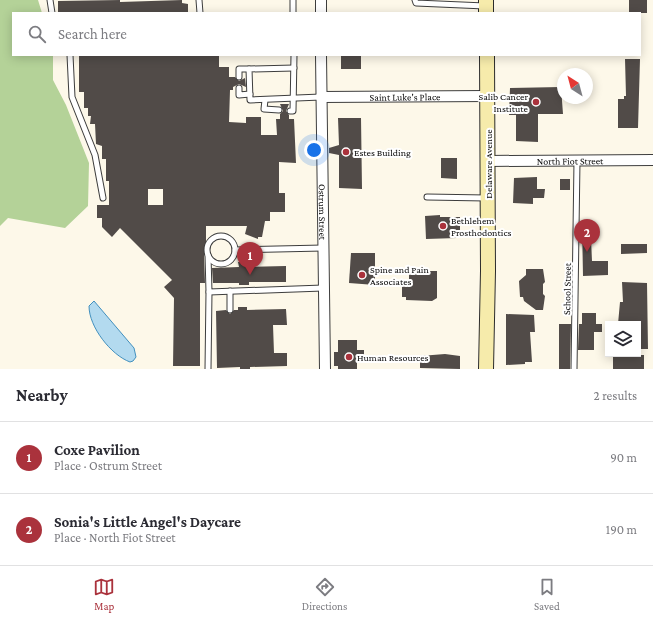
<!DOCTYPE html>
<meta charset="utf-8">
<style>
body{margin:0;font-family:"Crimson Pro",serif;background:#f2f2f3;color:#2b2b33}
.controls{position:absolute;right:12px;bottom:12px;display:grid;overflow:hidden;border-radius:0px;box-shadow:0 2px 10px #0003}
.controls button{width:36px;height:36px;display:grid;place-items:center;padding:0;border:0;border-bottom:1px solid #e1e1e2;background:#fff;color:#2b2b33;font:20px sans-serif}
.compass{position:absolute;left:557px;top:68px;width:36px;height:36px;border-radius:50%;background:#fff;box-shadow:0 2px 10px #0003;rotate:324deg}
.you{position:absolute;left:314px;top:150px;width:14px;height:14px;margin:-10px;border:3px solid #fff;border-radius:50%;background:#1a73e8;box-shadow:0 0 0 6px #1a73e833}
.badge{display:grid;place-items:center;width:26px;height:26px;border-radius:50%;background:#aa323c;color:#fff;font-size:13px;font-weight:700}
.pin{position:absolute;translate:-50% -33px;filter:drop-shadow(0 1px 2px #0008)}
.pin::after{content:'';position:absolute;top:21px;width:14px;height:12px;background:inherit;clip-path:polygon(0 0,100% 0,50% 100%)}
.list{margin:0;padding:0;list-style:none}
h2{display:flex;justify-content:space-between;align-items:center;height:52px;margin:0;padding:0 16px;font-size:17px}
h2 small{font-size:13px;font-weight:400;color:#7c7c81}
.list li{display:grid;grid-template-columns:26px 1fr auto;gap:12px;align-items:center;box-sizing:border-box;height:72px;padding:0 16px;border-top:1px solid #e1e1e2}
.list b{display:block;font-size:15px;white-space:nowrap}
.list p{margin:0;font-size:13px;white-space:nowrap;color:#7c7c81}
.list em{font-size:13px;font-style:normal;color:#7c7c81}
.icon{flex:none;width:22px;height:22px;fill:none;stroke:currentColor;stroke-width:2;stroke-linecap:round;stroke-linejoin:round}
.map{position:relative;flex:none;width:653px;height:369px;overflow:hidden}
.search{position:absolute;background:#fff;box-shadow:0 2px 10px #0003;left:12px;right:12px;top:12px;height:44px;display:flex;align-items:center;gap:10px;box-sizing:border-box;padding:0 14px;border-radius:0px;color:#7c7c81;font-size:15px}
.sheet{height:196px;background:#fff}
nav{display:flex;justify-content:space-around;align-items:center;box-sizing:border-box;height:56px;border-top:1px solid #e1e1e2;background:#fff;font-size:11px;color:#7c7c81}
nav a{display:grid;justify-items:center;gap:2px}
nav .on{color:#aa323c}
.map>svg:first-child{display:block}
.forest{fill:#b4d298}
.water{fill:#b3daef;stroke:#4290be}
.building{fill:#514b48;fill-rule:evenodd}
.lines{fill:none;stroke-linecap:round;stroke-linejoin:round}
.lane-casing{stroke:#3d3d3d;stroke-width:7}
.street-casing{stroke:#3d3d3d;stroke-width:12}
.secondary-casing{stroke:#2c2c2c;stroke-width:16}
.lane{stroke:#fff;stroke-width:5}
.street{stroke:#fff;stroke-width:10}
.secondary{stroke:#f6ebab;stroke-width:14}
.poi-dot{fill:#aa323c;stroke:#fff;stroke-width:1.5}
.labels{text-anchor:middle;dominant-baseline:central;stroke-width:4;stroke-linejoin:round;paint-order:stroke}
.street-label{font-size:10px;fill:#0a0a0a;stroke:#fff}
.poi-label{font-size:10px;fill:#0a0a0a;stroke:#fff;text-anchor:start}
</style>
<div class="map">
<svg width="653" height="369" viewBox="0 0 653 369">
<rect width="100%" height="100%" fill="#fdf8e9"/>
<path class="forest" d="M0 0H38L42 13H13V55H53V80L66 105 89 163 88 206 65 228 8 218 0 226Z"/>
<path class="water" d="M94 301 134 348 136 357 133 361 130 362C111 355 89 327 89 306Z"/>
<g class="building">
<path d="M120 0V2L182 0V3L188 4V13H58V1Z"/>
<rect x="629" y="0" width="18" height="13"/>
<path d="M79 55H219V67H229V77H235L239 81 245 78 246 87 239 84 233 87V90H230L229 122 246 123V117H261V135H277L276 119H280V114L283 111 280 104H289L286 111 289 115V119H294L296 163 279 162V193H285V212H270V221H265L262 237H258V239L245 234 247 226H206V251L204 255 205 283H200V366H173L174 298 164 287 172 280 120 228 112 237 102 227V218H97V205H109V181H106V159H102V146L96 144 95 124H90L91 116H88V108H84V92H79ZM148 189H163V205H148Z"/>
<rect x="341" y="55" width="20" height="14"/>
<path d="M625 59H640L638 128H618V99H624V96H626Z"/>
<path d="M561 87 563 114H538V142L516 141V115H509L510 88Z"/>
<path d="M338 118H361L362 189 339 188V155L329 153V148L339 145Z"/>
<path d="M441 158H457V179L441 178Z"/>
<path d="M537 177V189H545L544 198H533V204L513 203 514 178Z"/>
<rect x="560" y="179" width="10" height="11"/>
<path d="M440 215V217H460V230H457V238L426 239 425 216Z"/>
<path d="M582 224H596L595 239H591L592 261H608V275L583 276Z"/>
<path d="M621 244H647V253L621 254Z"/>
<path d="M351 253H375V285L349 283Z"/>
<path d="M238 262H249V267L286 266V282H249V285H239V283H213L212 268 239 267Z"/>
<path d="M526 269H543L545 282 543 284V294L545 296 543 310H536L524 301 523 297H520L519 281 526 275Z"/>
<path d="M421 271H437V298L432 301 406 300V297H402V285H409V274Z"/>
<path d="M622 282 647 283 648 349H638V324H618L620 302H623Z"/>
<path d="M238 307H247V310L286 309 287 325H273L274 353H287V366L250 367V369H240V367L217 368 216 311 226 310 230 314 234 310H238Z"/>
<path d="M582 313H596V324H602V332H594V350H578L579 324H582Z"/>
<path d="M506 314 534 315 535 332H530L532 362H525V364L506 365Z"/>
<path d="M559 324H571L570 369H559Z"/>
<path d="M338 340H357V350H364V362H357V369H338V366H334V352H338Z"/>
<path d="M445 354 460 356V369L420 368V356Z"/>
<path d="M621 355H644V369H613V357H621Z"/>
</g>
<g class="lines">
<defs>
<g id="lane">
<path d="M50 0 52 13"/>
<path d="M199 0 200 13"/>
<path d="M293 0V13"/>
<path d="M415 0 416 3 485 6"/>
<path d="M70 55 72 97 95 155 103 198"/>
<path d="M294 68 249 69 250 100 321 97"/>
<path d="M239 77V69H249"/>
<path d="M239 88V95L250 94"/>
<path d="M265 100 264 109 279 110"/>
<path d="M290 111H293L294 55"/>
<path d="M427 197 486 198"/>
<circle cx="221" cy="250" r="14"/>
<path d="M235 250 323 248"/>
<path d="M208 255 209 292 323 288"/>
<path d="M230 291V310"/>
<path d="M208 369 209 292"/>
<path d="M574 369 577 161"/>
</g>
<g id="street">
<path d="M321 0V13"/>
<path id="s1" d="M321 55 325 369"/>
<path id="s2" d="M321 97 488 96"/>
<path id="s3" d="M488 161 653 160"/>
</g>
<g id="secondary">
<path d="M486 0V13"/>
<path d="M486 369 488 271 487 55"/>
</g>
</defs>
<use href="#lane" class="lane-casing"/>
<use href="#street" class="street-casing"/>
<use href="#secondary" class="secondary-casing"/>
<use href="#lane" class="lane"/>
<use href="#street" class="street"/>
<use href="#secondary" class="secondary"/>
</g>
<g class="poi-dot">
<circle cx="536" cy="102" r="4"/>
<circle cx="346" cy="152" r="4"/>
<circle cx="443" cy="226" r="4"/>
<circle cx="362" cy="275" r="4"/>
<circle cx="349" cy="357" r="4"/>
</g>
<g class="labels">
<g class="street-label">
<text stroke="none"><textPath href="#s2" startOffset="84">Saint Luke's Place</textPath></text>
<text stroke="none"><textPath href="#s3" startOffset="82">North Fiot Street</textPath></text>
<text transform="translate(488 164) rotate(-90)">Delaware Avenue</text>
<text stroke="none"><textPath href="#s1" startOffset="157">Ostrum Street</textPath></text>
<text transform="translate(567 289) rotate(-89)">School Street</text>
</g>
<g class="poi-label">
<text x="528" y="96" text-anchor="end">Salib Cancer<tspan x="528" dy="12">Institute</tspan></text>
<text x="354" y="152">Estes Building</text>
<text x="451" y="220">Bethlehem<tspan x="451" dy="12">Prosthodontics</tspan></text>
<text x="370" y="269">Spine and Pain<tspan x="370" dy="12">Associates</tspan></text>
<text x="357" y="357">Human Resources</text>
</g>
</g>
</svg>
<div class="controls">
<button><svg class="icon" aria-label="layers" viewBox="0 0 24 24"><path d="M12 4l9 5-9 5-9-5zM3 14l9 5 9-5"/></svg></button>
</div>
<svg class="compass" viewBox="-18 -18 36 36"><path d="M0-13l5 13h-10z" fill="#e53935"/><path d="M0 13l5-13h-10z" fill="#7c7c81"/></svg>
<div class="you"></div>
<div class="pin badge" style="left:250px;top:275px">1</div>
<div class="pin badge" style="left:587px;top:252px">2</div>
<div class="search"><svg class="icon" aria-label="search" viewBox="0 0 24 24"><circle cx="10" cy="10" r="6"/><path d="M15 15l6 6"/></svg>Search here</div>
</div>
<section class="sheet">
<h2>Nearby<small>2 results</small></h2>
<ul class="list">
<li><span class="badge">1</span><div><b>Coxe Pavilion</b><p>Place · Ostrum Street</p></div><em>90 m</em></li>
<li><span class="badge">2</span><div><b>Sonia's Little Angel's Daycare</b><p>Place · North Fiot Street</p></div><em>190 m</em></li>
</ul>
</section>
<nav>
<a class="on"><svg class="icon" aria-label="map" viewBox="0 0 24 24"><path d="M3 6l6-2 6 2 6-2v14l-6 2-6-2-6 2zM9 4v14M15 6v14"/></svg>Map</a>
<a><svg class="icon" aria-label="directions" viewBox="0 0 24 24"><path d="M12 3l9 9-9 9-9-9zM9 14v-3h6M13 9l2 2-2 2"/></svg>Directions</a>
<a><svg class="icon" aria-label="saved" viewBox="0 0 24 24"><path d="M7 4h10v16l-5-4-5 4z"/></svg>Saved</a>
</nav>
